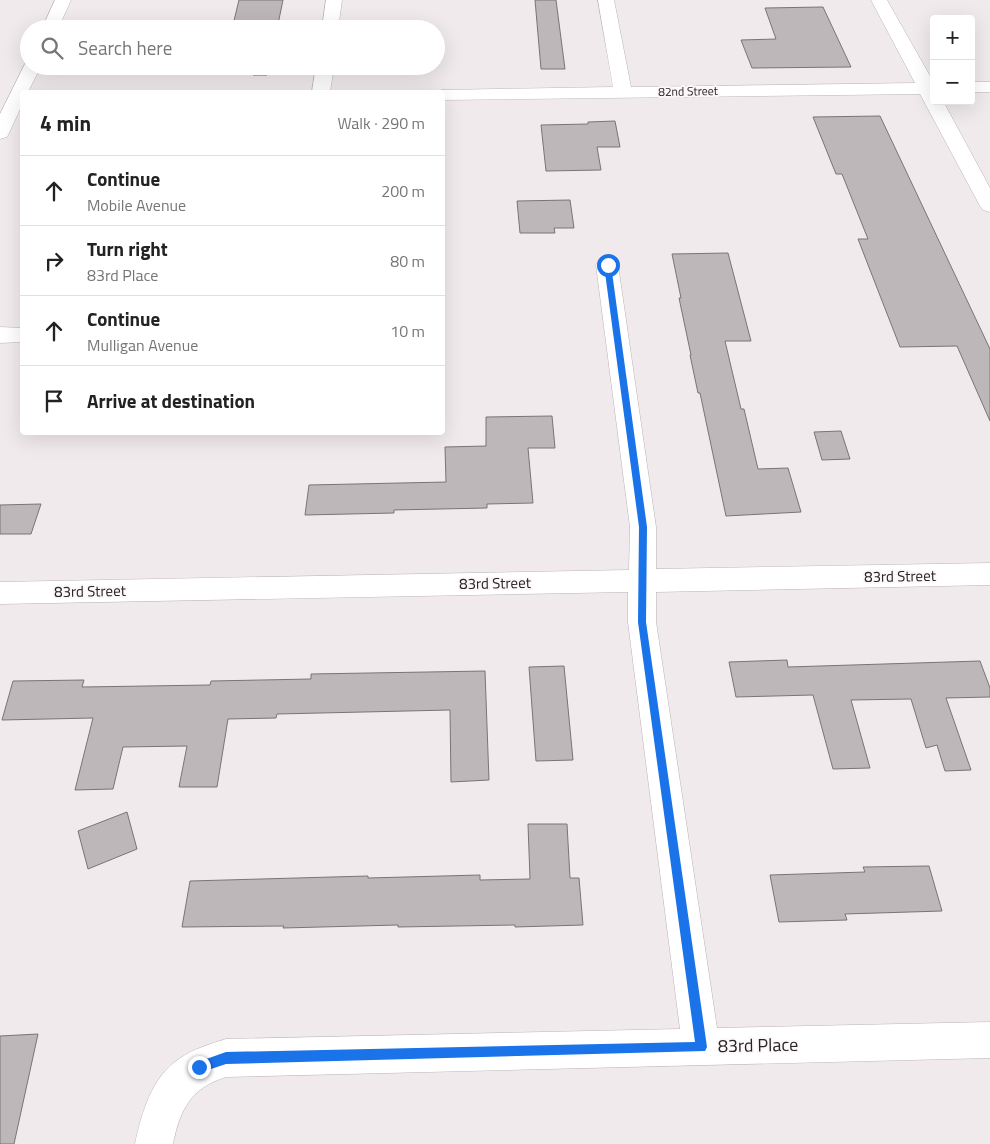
<!DOCTYPE html>
<meta charset="utf-8">
<style>
body{margin:0;font-family:"Titillium Web",sans-serif;background:#f2f2f2;color:#222}
.controls{position:absolute;right:15px;top:15px;display:grid;overflow:hidden;border-radius:5px;box-shadow:0 5px 20px #0002}
.controls button{width:45px;height:45px;display:grid;place-items:center;padding:0;border:0;border-bottom:1px solid #e0e0e0;background:#fff;color:#222;font:25px sans-serif}
.stop{position:absolute;width:15px;height:15px;margin:-11px;border:4px solid #1a73e8;border-radius:50%;background:#fff}
.stop.end{background:#1a73e8;border-color:#fff;box-shadow:0 1px 5px #0008}
.list{margin:0;padding:0;list-style:none}
h2{display:flex;justify-content:space-between;align-items:center;height:65px;margin:0;padding:0 20px;font-size:21px}
h2 small{font-size:16px;font-weight:400;color:#767676}
.list li{display:grid;grid-template-columns:32px 1fr auto;gap:15px;align-items:center;box-sizing:border-box;height:70px;padding:0 20px;border-top:1px solid #e0e0e0}
.list b{display:block;font-size:19px;white-space:nowrap}
.list p{margin:0;font-size:16px;white-space:nowrap;color:#767676}
.list em{font-size:16px;font-style:normal;color:#767676}
.icon{flex:none;width:28px;height:28px;fill:none;stroke:currentColor;stroke-width:2;stroke-linecap:round;stroke-linejoin:round}
.map{position:relative;flex:none;width:990px;height:1144px;overflow:hidden}
.search{position:absolute;background:#fff;box-shadow:0 5px 20px #0002;left:20px;top:20px;width:425px;height:55px;display:flex;align-items:center;gap:12px;box-sizing:border-box;padding:0 18px;border-radius:28px;color:#767676;font-size:19px}
.panel{position:absolute;background:#fff;box-shadow:0 5px 20px #0002;left:20px;top:90px;width:425px;height:345px;border-radius:5px}
.map>svg:first-child{display:block}
.building{fill:#beb7ba;stroke:#797476}
.lines{fill:none;stroke-linecap:round;stroke-linejoin:round}
.minor-casing{stroke:#bab4b6;stroke-width:1}
.minor{fill:#fff;fill-rule:evenodd}
.route{fill:#1a73e8}
.labels{text-anchor:middle;dominant-baseline:central;stroke-width:4;stroke-linejoin:round;paint-order:stroke}
.far-street-label{font-size:12px;fill:#262425;stroke:#fef7fa}
.street-label{font-size:15px;fill:#262425;stroke:#fef7fa}
.near-street-label{font-size:18px;fill:#262425;stroke:#fef7fa}
</style>
<div class="map">
<svg width="990" height="1144" viewBox="0 0 990 1144">
<rect width="100%" height="100%" fill="#f1eaed"/>
<g class="building">
<path d="M239 0H283L277 29H232Z"/>
<path d="M535 0H556L565 69H541Z"/>
<path d="M823 7 851 67 752 68 741 40 776 39 765 8Z"/>
<path d="M223 66H269L267 75H253L251 73H221Z"/>
<path d="M880 116 990 349V421L957 346 900 347 858 239H868L842 174H836L813 117Z"/>
<path d="M615 121 620 147H597L601 170 546 171 541 125 588 124V122Z"/>
<path d="M570 200 574 228H554L555 233H520L517 201Z"/>
<path d="M728 253 751 341H725L741 409H744L758 469 788 468 801 512 726 516 700 393H698L690 355H691L679 298H681L672 254Z"/>
<path d="M552 416 555 448H528L533 503 487 504V508L394 510V513L305 515 309 485 446 482 445 447 486 446V417Z"/>
<path d="M841 431 850 459 822 460 814 432Z"/>
<path d="M41 504 31 534H0V505Z"/>
<path d="M787 660 788 667 980 661 990 688V697L946 698 971 770 945 771 937 745 926 748 911 699 851 700 870 768 833 769 813 695 736 697 729 662Z"/>
<path d="M564 666 573 760 536 761 529 667Z"/>
<path d="M485 671 489 780 451 782 450 710 277 714 276 718 228 719 217 787H179L187 746 123 747 113 789 75 790 93 718 2 720 13 681 84 680 82 687 210 685 211 681 311 679V674Z"/>
<path d="M127 812 137 849 88 869 78 831Z"/>
<path d="M528 824H567L570 878H579L583 925 515 927V925L398 927V925L283 928 284 926 182 927 190 881 368 876V878L480 875V880L530 879Z"/>
<path d="M929 866 942 911 845 914 847 920 779 922 770 875 865 872 863 867Z"/>
<path d="M38 1034 14 1144H0V1036Z"/>
</g>
<g class="lines">
<defs>
<g id="minor">
<path d="M55 0H71L58 29H42Z"/>
<path d="M326 0H342L338 29H322Z"/>
<path d="M598 0H614L631 87 915 83 871 0H887L934 83V101H943L990 188V212L983 210 980 206 920 94 442 100V92H435L442 90 613 87Z"/>
<path d="M26 62H29V66H41L28 92H22V105L9 133 7 137 0 139V114Z"/>
<path d="M316 66H334L330 92H312Z"/>
<rect x="971" y="82" width="19" height="10"/>
<path d="M607 258 615 260 618 265 656 527V569L990 563V585L656 592V622L717 1028 990 1022V1058L226 1077C191 1088 180 1109 173 1144H135C141 1115 152 1076 179 1059 193 1049 210 1044 226 1039L680 1029 628 622V592L0 604V582L629 570 630 527 596 265 599 260Z"/>
<path d="M0 327 22 328V342L0 343Z"/>
</g>
</defs>
<use href="#minor" class="minor-casing"/>
<use href="#minor" class="minor"/>
</g>
<path class="route" d="M608 263 611 265 647 527 646 622 707 1047 705 1051 226 1064 199 1073 195 1071 193 1067 195 1063 226 1052 695 1042 638 622 639 527 604 265Z"/>
<g class="labels">
<g class="far-street-label">
<text transform="translate(688 91) rotate(-1)">82nd Street</text>
</g>
<g class="street-label">
<text transform="translate(900 576) rotate(-1)">83rd Street</text>
<text transform="translate(495 583) rotate(-1)">83rd Street</text>
<text transform="translate(90 591) rotate(-1)">83rd Street</text>
</g>
<g class="near-street-label">
<text transform="translate(758 1045) rotate(-1)">83rd Place</text>
</g>
</g>
</svg>
<div class="controls">
<button>+</button>
<button>−</button>
</div>
<div class="stop" style="left:608px;top:265px"></div>
<div class="stop end" style="left:199px;top:1067px"></div>
<div class="search"><svg class="icon" aria-label="search" viewBox="0 0 24 24"><circle cx="10" cy="10" r="6"/><path d="M15 15l6 6"/></svg>Search here</div>
<section class="panel">
<h2>4 min<small>Walk · 290 m</small></h2>
<ul class="list">
<li><svg class="icon" aria-label="ahead" viewBox="0 0 24 24"><path d="M12 20V5M6 11l6-6 6 6"/></svg><div><b>Continue</b><p>Mobile Avenue</p></div><em>200 m</em></li>
<li><svg class="icon" aria-label="right" viewBox="0 0 24 24"><path d="M7 20v-9h11M14 6l5 5-5 5"/></svg><div><b>Turn right</b><p>83rd Place</p></div><em>80 m</em></li>
<li><svg class="icon" aria-label="ahead" viewBox="0 0 24 24"><path d="M12 20V5M6 11l6-6 6 6"/></svg><div><b>Continue</b><p>Mulligan Avenue</p></div><em>10 m</em></li>
<li><svg class="icon" aria-label="arrive" viewBox="0 0 24 24"><path d="M6 21V4h12l-3 4 3 4H6"/></svg><div><b>Arrive at destination</b></div></li>
</ul>
</section>
</div>
